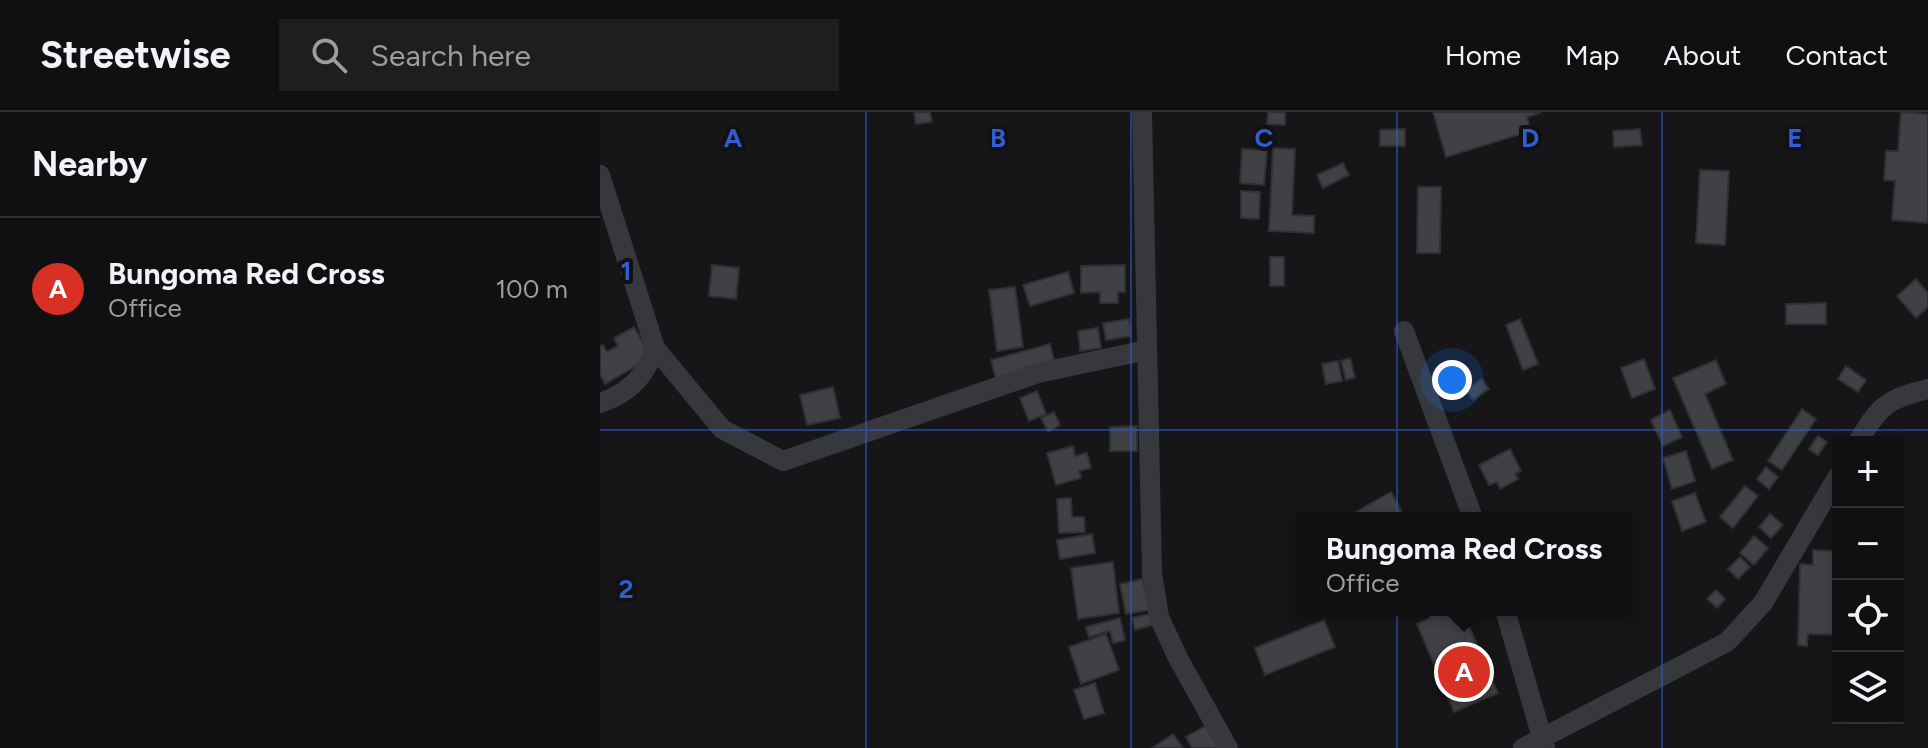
<!DOCTYPE html>
<meta charset="utf-8">
<style>
body{margin:0;font-family:Figtree,sans-serif;background:#1e1e20;color:#f1f3f6}
.controls{position:absolute;right:24px;bottom:24px;display:grid;overflow:hidden;border-radius:0px;box-shadow:0 4px 12px #0003}
.controls button{width:72px;height:72px;display:grid;place-items:center;padding:0;border:0;border-bottom:2px solid #303032;background:#101012;color:#f1f3f6;font:40px sans-serif}
.you{position:absolute;left:852px;top:268px;width:28px;height:28px;margin:-20px;border:6px solid #fff;border-radius:50%;background:#1a73e8;box-shadow:0 0 0 12px #1a73e833}
.badge{display:grid;place-items:center;width:52px;height:52px;border-radius:50%;background:#d93025;color:#fff;font-size:26px;font-weight:700}
.pin{position:absolute;translate:-50% -50%;border:4px solid #fff;box-shadow:0 2px 8px #0006}
.popup{position:absolute;left:696px;top:400px;width:336px;height:104px;box-sizing:border-box;display:grid;place-content:center;border-radius:0px;background:#101012;filter:drop-shadow(0 2px 6px #0005);font-size:26px;white-space:nowrap;color:#9c9d9f}
.popup b{font-size:30px;color:#f1f3f6}
.popup::after{content:'';position:absolute;left:50%;top:100%;margin-left:-16px;border:16px solid transparent;border-top-color:#101012}
.list{margin:0;padding:0;list-style:none}
h2{display:flex;justify-content:space-between;align-items:center;height:104px;margin:0;padding:0 32px;font-size:34px}
h2 small{font-size:26px;font-weight:400;color:#9c9d9f}
.list li{display:grid;grid-template-columns:52px 1fr auto;gap:24px;align-items:center;box-sizing:border-box;height:144px;padding:0 32px;border-top:2px solid #303032}
.list b{display:block;font-size:30px;white-space:nowrap}
.list p{margin:0;font-size:26px;white-space:nowrap;color:#9c9d9f}
.list em{font-size:26px;font-style:normal;color:#9c9d9f}
.icon{flex:none;width:44px;height:44px;fill:none;stroke:currentColor;stroke-width:2;stroke-linecap:round;stroke-linejoin:round}
.map{position:relative;flex:none;width:1328px;height:636px;overflow:hidden}
header{display:flex;align-items:center;gap:48px;box-sizing:border-box;height:112px;padding:0 40px;background:#101012;border-bottom:2px solid #303032}
header strong{font-size:38px}
nav{display:flex;gap:44px;margin-inline-start:auto;font-size:28px}
.search{width:560px;height:72px;background:#1e1e20;display:flex;align-items:center;gap:20px;box-sizing:border-box;padding:0 28px;border-radius:0px;color:#9c9d9f;font-size:30px}
main{display:flex}
aside{flex:1;background:#101012}
.map>svg:first-child{display:block}
.building{fill:#404145;stroke:#303034;stroke-width:2}
.lines{fill:none;stroke-linecap:round;stroke-linejoin:round}
.street{stroke:#37383d;stroke-width:20}
.grid{fill:none;stroke:#325cd3;stroke-width:2;stroke-opacity:0.55}
.grid-label{font-size:26px;text-anchor:middle;font-weight:bold;fill:#325cd3;stroke:#111113;stroke-width:8;stroke-linejoin:round;paint-order:stroke}
</style>
<header>
<strong>Streetwise</strong>
<div class="search"><svg class="icon" aria-label="search" viewBox="0 0 24 24"><circle cx="10" cy="10" r="6"/><path d="M15 15l6 6"/></svg>Search here</div>
<nav><a>Home</a><a>Map</a><a>About</a><a>Contact</a></nav>
</header>
<main>
<aside>
<h2>Nearby<small></small></h2>
<ul class="list">
<li><span class="badge">A</span><div><b>Bungoma Red Cross</b><p>Office</p></div><em>100 m</em></li>
</ul>
</aside>
<div class="map">
<svg width="1328" height="636" viewBox="0 0 1328 636">
<rect width="100%" height="100%" fill="#161618"/>
<g class="building">
<path d="M314 0H330L332 10 316 12Z"/>
<path d="M668 0H685V13L667 12Z"/>
<path d="M833 0H940V1L927 5 931 19 846 45Z"/>
<path d="M1301 0 1328 2V111L1292 108 1295 69 1284 68 1286 39H1298Z"/>
<path d="M805 17V34H780V18Z"/>
<path d="M1040 17 1042 33 1014 35 1013 19Z"/>
<path d="M673 36 695 37 692 103 714 104V121L669 119Z"/>
<path d="M642 37 667 38 664 73 640 71Z"/>
<path d="M743 51 749 63 723 76 717 63Z"/>
<path d="M1100 58 1129 59 1125 133 1096 131Z"/>
<path d="M818 75H841L840 141H817Z"/>
<path d="M641 79 660 80 659 107 641 106Z"/>
<rect x="670" y="145" width="14" height="29"/>
<path d="M112 153 139 156 136 187 109 184Z"/>
<path d="M525 153V180H518V191H500V180L481 181V154Z"/>
<path d="M468 160 474 181 430 194 423 173Z"/>
<path d="M1316 167 1328 181V195L1316 206 1297 184Z"/>
<path d="M415 175 423 235 397 239 389 178Z"/>
<path d="M1226 191V212H1186V192Z"/>
<path d="M529 207 531 224 506 228 503 211Z"/>
<path d="M920 207 938 252 923 258 906 213Z"/>
<path d="M34 215 51 245 5 272 0 262V234L3 233 7 240 18 234 14 226Z"/>
<path d="M498 216 501 236 480 239 478 219Z"/>
<path d="M450 232 455 251 396 267 391 248Z"/>
<path d="M750 246 755 265 746 268 741 249Z"/>
<path d="M1044 247 1055 277 1032 286 1021 256Z"/>
<path d="M1116 248 1126 272 1105 282 1133 348 1112 357 1073 266Z"/>
<path d="M738 249 742 269 726 272 722 252Z"/>
<path d="M1246 254 1266 268 1258 280 1238 267Z"/>
<path d="M882 267 889 277 873 288 866 278Z"/>
<path d="M233 275 240 306 207 313 200 283Z"/>
<path d="M437 279 446 302 429 309 420 286Z"/>
<path d="M1202 297 1216 307 1182 358 1168 349Z"/>
<path d="M1070 298 1082 325 1063 334 1051 308Z"/>
<path d="M454 300 460 313 448 320 441 306Z"/>
<path d="M537 314V339H510V315Z"/>
<path d="M1218 324 1227 330 1218 343 1209 337Z"/>
<path d="M473 334 475 344 487 341 491 356 479 359 481 366 456 373 447 341Z"/>
<path d="M910 337 921 359 915 362 918 367 900 377 897 370 889 373 879 353Z"/>
<path d="M1086 339 1095 369 1072 377 1063 346Z"/>
<path d="M1166 355 1178 365 1169 377 1157 367Z"/>
<path d="M1145 374 1158 384 1133 416 1120 405Z"/>
<path d="M791 380 802 400 791 406H745Z"/>
<path d="M1095 381 1106 410 1082 419 1072 389Z"/>
<path d="M471 386 472 405H484L485 420 459 421 457 387Z"/>
<path d="M1170 402 1183 413 1171 426 1159 415Z"/>
<path d="M492 422 495 441 460 447 457 428Z"/>
<path d="M1154 424 1168 436 1154 453 1140 441Z"/>
<path d="M1213 438 1238 439V523L1208 522 1207 534 1198 533 1200 452 1213 453Z"/>
<path d="M1140 445 1150 455 1138 467 1128 457Z"/>
<path d="M513 450 519 501 478 507 471 456Z"/>
<path d="M543 467 549 498 526 502 520 472Z"/>
<path d="M1116 478 1125 487 1117 496 1107 487Z"/>
<path d="M827 498H862L898 581 854 600 817 512 830 506Z"/>
<path d="M549 502 552 513 535 518 532 506Z"/>
<path d="M520 506 525 528 513 531 510 519 489 525 486 515Z"/>
<path d="M724 508 735 535 665 563 655 536Z"/>
<path d="M506 522 519 558 481 572 469 535Z"/>
<path d="M495 571 504 601 484 607 474 578Z"/>
<path d="M609 612 622 636H592L586 625Z"/>
<path d="M573 622 583 636H552Z"/>
</g>
<g class="lines">
<g class="street">
<path d="M542 0 552 461 559 505 578 546 628 636"/>
<path d="M0 63 55 236C45 265 29 281 0 291"/>
<path d="M804 219 873 406"/>
<path d="M55 236 122 317 183 349 438 261 547 238"/>
<path d="M1258 330C1279 294 1287 287 1328 277"/>
<path d="M905 498 945 636"/>
<path d="M923 636 1127 530 1163 491 1238 364"/>
</g>
</g>
<path class="grid" d="M266 0V636M531 0V636M797 0V636M1062 0V636M0 318H1328"/>
<g class="grid-label">
<text x="133" y="35">A</text>
<text x="398" y="35">B</text>
<text x="664" y="35">C</text>
<text x="930" y="35">D</text>
<text x="1195" y="35">E</text>
<text x="26" y="168">1</text>
<text x="26" y="486">2</text>
</g>
</svg>
<div class="controls">
<button>+</button>
<button>−</button>
<button><svg class="icon" aria-label="locate" viewBox="0 0 24 24"><circle cx="12" cy="12" r="6"/><path d="M12 2v4M12 18v4M2 12h4M18 12h4"/></svg></button>
<button><svg class="icon" aria-label="layers" viewBox="0 0 24 24"><path d="M12 4l9 5-9 5-9-5zM3 14l9 5 9-5"/></svg></button>
</div>
<div class="you"></div>
<div class="pin badge" style="left:864px;top:560px">A</div>
<div class="popup"><b>Bungoma Red Cross</b>Office</div>
</div>
</main>
